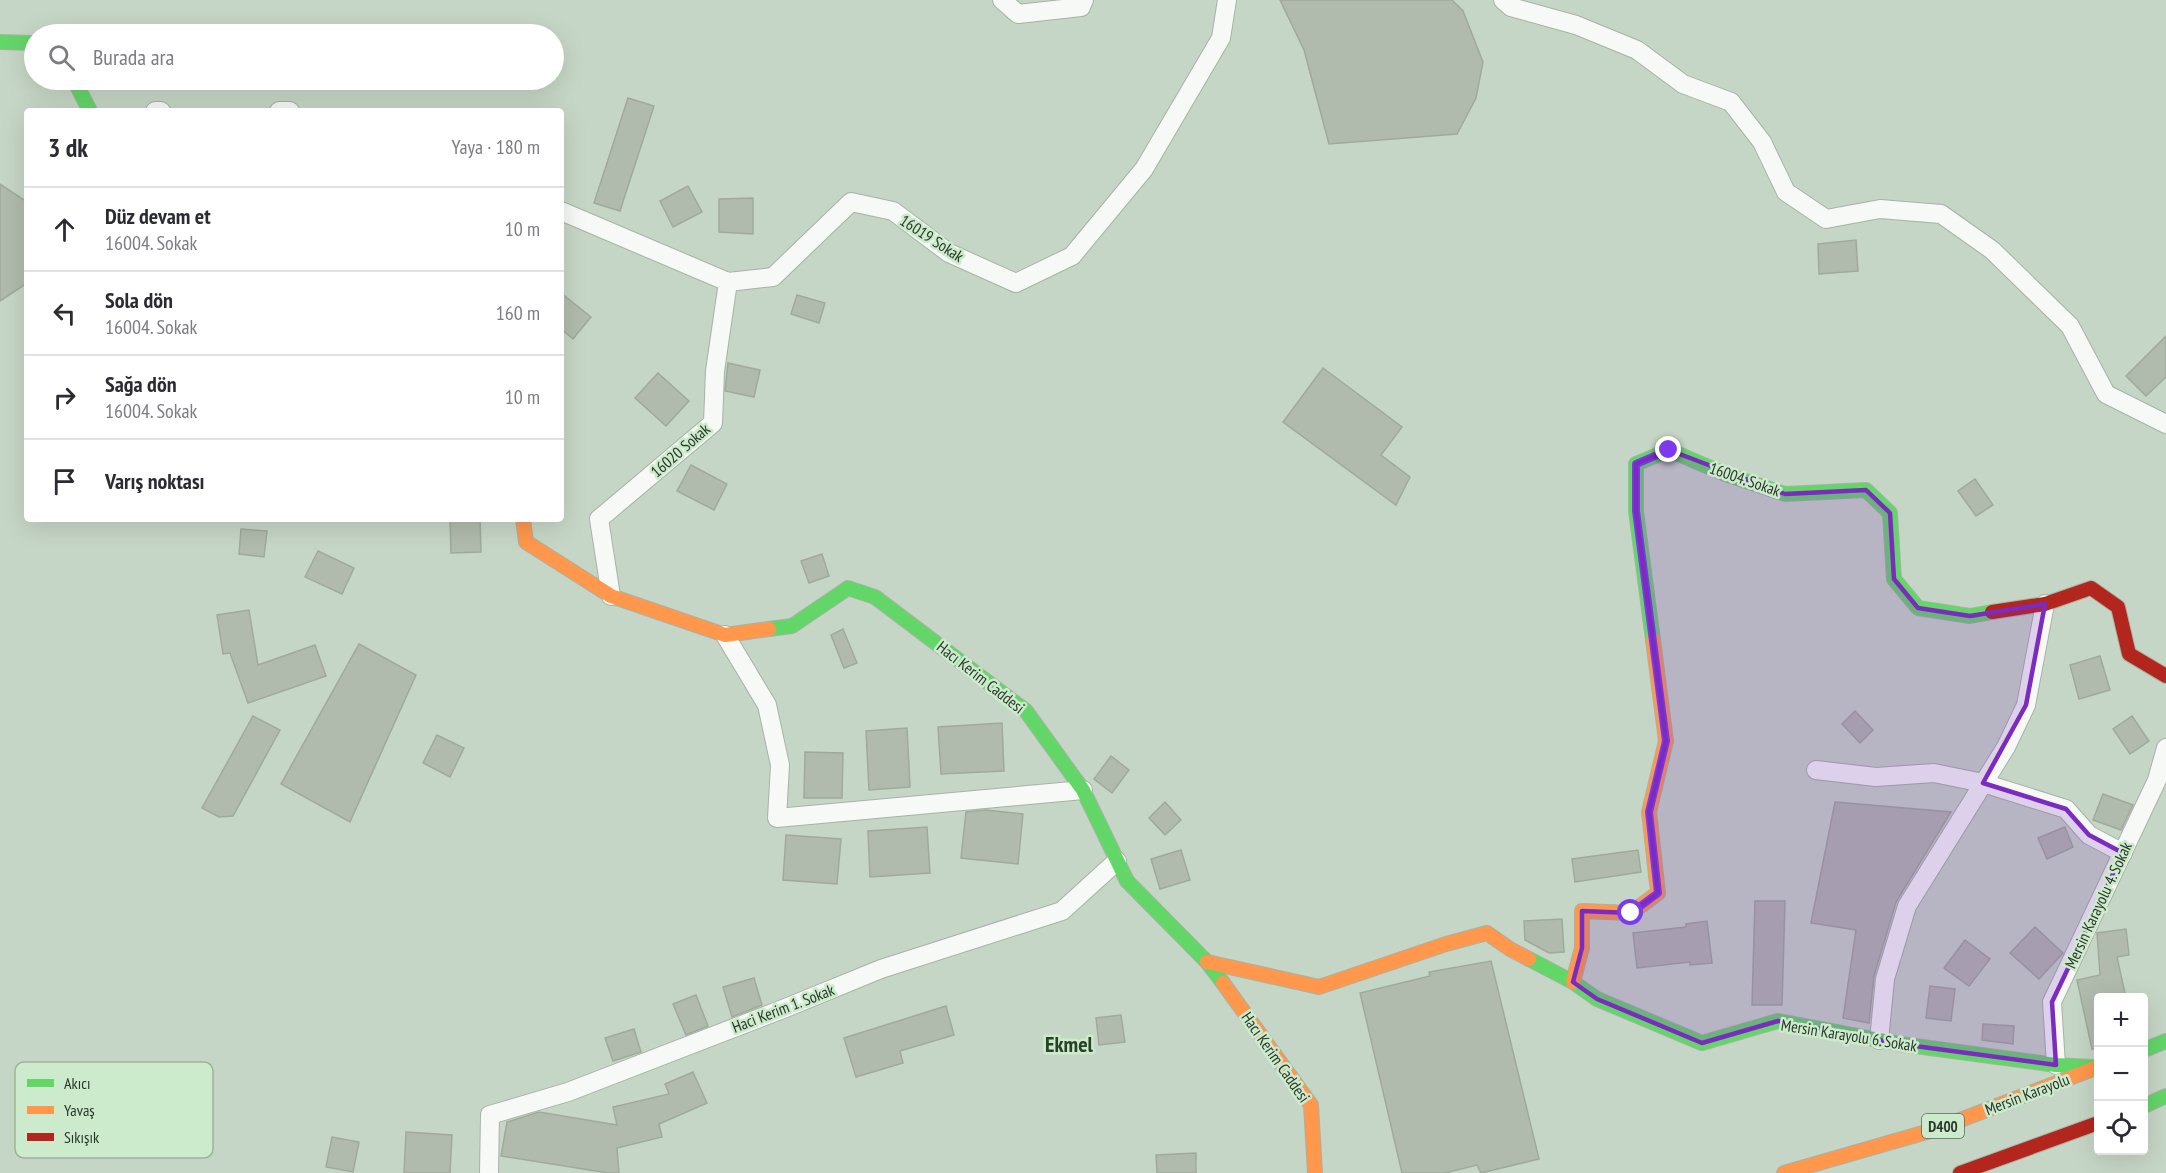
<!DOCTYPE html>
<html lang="tr">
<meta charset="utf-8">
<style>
body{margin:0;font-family:"PT Sans Narrow",sans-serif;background:#f7f7f7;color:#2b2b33}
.controls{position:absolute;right:18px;bottom:18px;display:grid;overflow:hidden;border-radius:6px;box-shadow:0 6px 24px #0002}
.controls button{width:54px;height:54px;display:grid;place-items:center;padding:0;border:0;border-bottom:2px solid #e1e1e2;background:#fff;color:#2b2b33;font:30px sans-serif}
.stop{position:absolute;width:18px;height:18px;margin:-14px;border:4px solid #7c3aed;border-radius:50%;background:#fff}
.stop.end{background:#7c3aed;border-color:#fff;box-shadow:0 2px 6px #0008}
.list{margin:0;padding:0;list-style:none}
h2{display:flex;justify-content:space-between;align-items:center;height:78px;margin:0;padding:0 24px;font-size:26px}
h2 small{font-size:20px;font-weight:400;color:#7c7c81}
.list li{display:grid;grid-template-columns:39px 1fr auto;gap:18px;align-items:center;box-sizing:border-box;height:84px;padding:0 24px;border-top:2px solid #e1e1e2}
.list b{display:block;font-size:22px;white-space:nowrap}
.list p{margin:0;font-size:20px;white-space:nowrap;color:#7c7c81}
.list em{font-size:20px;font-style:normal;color:#7c7c81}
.icon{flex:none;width:33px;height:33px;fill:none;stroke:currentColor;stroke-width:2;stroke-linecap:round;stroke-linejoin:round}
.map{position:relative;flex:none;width:2166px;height:1173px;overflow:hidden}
.search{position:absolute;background:#fff;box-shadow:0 6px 24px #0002;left:24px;top:24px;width:540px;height:66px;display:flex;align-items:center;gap:15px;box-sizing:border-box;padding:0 21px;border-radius:33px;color:#7c7c81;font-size:22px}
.panel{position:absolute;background:#fff;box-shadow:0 6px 24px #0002;left:24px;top:108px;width:540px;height:414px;border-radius:6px}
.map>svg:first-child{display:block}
.building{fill:#b1bbad;stroke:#a0aa9c;stroke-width:1.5}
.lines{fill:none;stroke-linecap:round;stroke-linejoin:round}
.street-casing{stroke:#a6b3a6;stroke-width:20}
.fast-casing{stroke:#a6b3a6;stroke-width:16}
.slow-casing{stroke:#a6b3a6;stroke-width:16}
.jam-casing{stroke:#a6b3a6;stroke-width:16}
.street{stroke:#f6f9f6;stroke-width:18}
.fast{stroke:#63d668;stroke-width:14}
.slow{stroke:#ff974d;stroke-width:14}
.jam{stroke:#b3261e;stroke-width:14}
.route{stroke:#7c3aed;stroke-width:8}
.marked{fill:#7b2cbf;fill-opacity:0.2;stroke:#7b2cbf;stroke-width:4.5;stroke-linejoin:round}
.labels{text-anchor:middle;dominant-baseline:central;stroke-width:5;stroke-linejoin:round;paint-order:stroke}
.shield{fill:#cceacc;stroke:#5b6c5b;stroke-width:1.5}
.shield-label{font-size:15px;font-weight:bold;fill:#2b362a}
.street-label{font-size:16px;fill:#2b362a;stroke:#cceacc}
.district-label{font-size:22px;font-weight:bold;fill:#284128;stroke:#cceacc}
.key{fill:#cceacc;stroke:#9cb49b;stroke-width:1.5}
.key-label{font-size:16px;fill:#2b362a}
</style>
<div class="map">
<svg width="2166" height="1173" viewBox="0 0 2166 1173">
<rect width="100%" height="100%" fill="#c6d6c6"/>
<g class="building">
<path d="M1280 0H1452L1463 11 1483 62 1476 98 1457 134 1329 144 1304 50Z"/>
<path d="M628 98 654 106 620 211 594 203Z"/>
<path d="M0 184 27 202V283L0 301Z"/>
<path d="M688 186 702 212 673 227 660 201Z"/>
<path d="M753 198V234L719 232V199Z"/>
<path d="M1856 240 1858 271 1819 274 1818 244Z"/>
<path d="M561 293 591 317 573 339 561 329Z"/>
<path d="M797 295 825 303 819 323 791 314Z"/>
<path d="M2166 336V377L2146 396 2126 376Z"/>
<path d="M728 363 760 370 754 397 725 391Z"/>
<path d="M1323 368 1402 427 1381 455 1410 477 1396 505 1283 422Z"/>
<path d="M658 373 689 401 666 426 635 398Z"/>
<path d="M691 465 727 484 714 510 677 491Z"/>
<path d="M1975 479 1993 505 1976 516 1958 491Z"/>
<path d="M450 519H480L481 552 451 553Z"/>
<path d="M241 529 267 531 264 557 239 554Z"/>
<path d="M318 551 354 568 342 594 305 577Z"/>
<path d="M822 554 829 576 809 583 801 561Z"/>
<path d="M249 610 258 665 315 645 326 676 248 703 230 653 223 654 217 615Z"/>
<path d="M843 629 857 663 844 668 831 635Z"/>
<path d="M359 644 416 675 350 822 281 784Z"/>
<path d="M2100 656 2110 690 2079 699 2070 665Z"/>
<path d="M1855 711 1873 730 1860 743 1842 724Z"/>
<path d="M253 716 280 730 233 816 219 817 202 808Z"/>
<path d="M2132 716 2149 741 2130 754 2113 729Z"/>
<path d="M1002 723 1004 771 941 774 938 727Z"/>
<path d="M907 728 910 787 869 790 866 731Z"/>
<path d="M437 735 464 748 450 777 423 763Z"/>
<path d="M805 752 843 753 842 798H804Z"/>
<path d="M1111 756 1129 770 1112 793 1094 779Z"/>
<path d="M2103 794 2133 805 2121 830 2093 820Z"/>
<path d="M1165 802 1181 820 1165 835 1149 818Z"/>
<path d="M1835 802 1951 812 1896 902 1874 976 1869 1023 1843 1018 1856 930 1811 923Z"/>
<path d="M986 810 1023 814 1018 864 961 858 966 812Z"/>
<path d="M927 827 930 873 870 877 868 831Z"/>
<path d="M2065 827 2073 847 2047 859 2038 838Z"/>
<path d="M786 835 841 839 837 884 783 880Z"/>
<path d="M1181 850 1190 880 1160 889 1151 859Z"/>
<path d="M1638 850 1641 872 1575 882 1572 859Z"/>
<path d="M1755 901H1785L1782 1005H1752Z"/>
<path d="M1562 919 1564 952 1549 953 1525 940 1524 921Z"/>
<path d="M1707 921 1712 963 1690 965V962L1637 968 1633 933 1686 927V924Z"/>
<path d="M2035 927 2063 953 2039 979 2010 953Z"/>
<path d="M2126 929 2129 955 2117 957 2126 998H2098V1049H2092L2077 980 2100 975 2097 933Z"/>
<path d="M1965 940 1990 959 1969 986 1944 968Z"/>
<path d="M1491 961 1539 1159 1481 1173 1477 1165 1445 1173H1402L1360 993 1430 976 1429 972Z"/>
<path d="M754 978 762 1005 732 1017 723 987Z"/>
<path d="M1930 986 1955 989 1951 1021 1926 1018Z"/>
<path d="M696 995 708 1026 686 1035 673 1004Z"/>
<path d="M946 1006 954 1035 900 1051 903 1063 856 1077 844 1038Z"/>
<path d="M1121 1015 1125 1042 1099 1045 1096 1018Z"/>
<path d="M1983 1024 2014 1026 2013 1044 1982 1040Z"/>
<path d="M634 1029 641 1052 613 1061 605 1038Z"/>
<path d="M693 1072 707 1103 659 1124 662 1137 617 1148 619 1173H608L501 1156 507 1122 539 1112 617 1125 613 1107 669 1094 665 1084Z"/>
<path d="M406 1132 452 1135 450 1173H404Z"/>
<path d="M332 1137 359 1142 353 1172 326 1167Z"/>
<path d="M1196 1153V1173H1157L1156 1155Z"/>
</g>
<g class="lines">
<defs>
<g id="street">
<path d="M1002 0 1018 14 1081 7 1084 0"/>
<path d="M1503 0 1511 7 1576 25 1637 50 1683 84 1731 102 1762 142 1786 192 1826 219 1880 209 1941 214 1992 250 2070 326 2106 394 2166 424"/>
<path d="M155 111H161"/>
<path d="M279 111H290"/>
<path d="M561 211 728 282 773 277 851 202 893 211 949 253 1016 283 1072 256 1144 169 1221 38 1227 0"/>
<path d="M611 596 599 519 713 423 715 371 728 282"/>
<path d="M725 635 767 705 780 765 777 818 1083 790"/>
<path d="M1816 770 1876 777 1934 773 1983 783 2066 809 2089 835 2123 853"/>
<path d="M1879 1040 1885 979 1907 906 2006 747 2026 705 2045 604"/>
<path d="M2056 1065 2052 1002 2157 780 2166 748"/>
<path d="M489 1173 490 1115 568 1092 783 1009 881 969 1062 911 1117 861"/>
</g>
<g id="fast">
<path d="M0 42 34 43"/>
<path d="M74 80 90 111"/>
<path d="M769 629 792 626 848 588 875 597 1026 711 1083 790 1127 881 1207 962 1223 983"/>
<path d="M1653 640 1636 511V464L1669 450 1725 474 1785 494 1866 490 1890 513 1894 579 1918 608 1970 616 1992 612"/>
<path d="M1529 959 1573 982 1597 999 1702 1043 1778 1021 1900 1044 2056 1065 2092 1067"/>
<path d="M2144 1050 2166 1041"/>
<path d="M2144 1106 2166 1096"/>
</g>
<g id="slow">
<path d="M523 519 526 542 611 596 725 635 769 629"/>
<path d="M1207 962 1319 987 1446 944 1487 933 1510 949 1529 959"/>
<path d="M1573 982 1582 948V911L1631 913 1658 893 1649 812 1666 741 1653 640"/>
<path d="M1223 983 1311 1105 1315 1173"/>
<path d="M1784 1173 1937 1129 2098 1067"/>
</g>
<g id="jam">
<path d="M1992 612 2045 604 2091 588 2118 607 2129 654 2166 676"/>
<path d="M1960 1173 2098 1123"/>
</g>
</defs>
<use href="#street" class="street-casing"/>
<use href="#fast" class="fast-casing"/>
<use href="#slow" class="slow-casing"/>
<use href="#jam" class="jam-casing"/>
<use href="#street" class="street"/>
<use href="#fast" class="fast"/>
<use href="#slow" class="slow"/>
<use href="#jam" class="jam"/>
</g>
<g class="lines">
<path class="route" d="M1631 913 1658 893 1649 812 1666 741 1636 511V464L1669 450"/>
</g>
<path class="marked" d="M1669 450 1785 494 1866 490 1890 513 1894 579 1918 608 1970 616 2045 604 2026 705 1983 783 2066 809 2089 835 2123 853 2052 1002 2056 1065 1900 1044 1778 1021 1702 1043 1597 999 1573 982 1582 948V911L1631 913 1658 893 1649 812 1666 741 1636 511V464Z"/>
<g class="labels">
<rect class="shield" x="1922" y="1114" width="42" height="24" rx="4.5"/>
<g class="shield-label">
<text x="1943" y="1126">D400</text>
</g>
<g class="street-label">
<text transform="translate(932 238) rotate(33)">16019 Sokak</text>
<text transform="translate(680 450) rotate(-41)">16020 Sokak</text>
<text transform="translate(1745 479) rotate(19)">16004. Sokak</text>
<text transform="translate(981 677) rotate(38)">Hacı Kerim Caddesi</text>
<text transform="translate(2098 905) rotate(-65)">Mersin Karayolu 4. Sokak</text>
<text transform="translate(783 1008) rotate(-21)">Haci Kerim 1. Sokak</text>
<text transform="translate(1849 1035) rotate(9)">Mersin Karayolu 6. Sokak</text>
<text transform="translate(1276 1057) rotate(55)">Hacı Kerim Caddesi</text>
<text transform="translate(2027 1094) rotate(-21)">Mersin Karayolu</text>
</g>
<g class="district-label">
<text x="1069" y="1044">Ekmel</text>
</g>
</g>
<rect x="15" y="1062" width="198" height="96" rx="9" class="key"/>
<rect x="27" y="1079" width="27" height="8" fill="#63d668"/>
<rect x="27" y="1106" width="27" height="8" fill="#ff974d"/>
<rect x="27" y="1133" width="27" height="8" fill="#b3261e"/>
<g class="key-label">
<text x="64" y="1089">Akıcı</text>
<text x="64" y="1116">Yavaş</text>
<text x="64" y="1143">Sıkışık</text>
</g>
</svg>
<div class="controls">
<button>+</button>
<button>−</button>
<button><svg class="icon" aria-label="locate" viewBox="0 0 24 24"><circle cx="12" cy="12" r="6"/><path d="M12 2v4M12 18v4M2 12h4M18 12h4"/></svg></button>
</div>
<div class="stop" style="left:1631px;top:913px"></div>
<div class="stop end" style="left:1669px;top:450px"></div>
<div class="search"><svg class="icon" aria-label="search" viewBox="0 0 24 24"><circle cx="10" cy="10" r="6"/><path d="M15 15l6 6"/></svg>Burada ara</div>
<section class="panel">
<h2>3 dk<small>Yaya · 180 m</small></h2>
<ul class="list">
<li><svg class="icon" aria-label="ahead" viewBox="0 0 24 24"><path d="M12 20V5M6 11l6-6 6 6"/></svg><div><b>Düz devam et</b><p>16004. Sokak</p></div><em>10 m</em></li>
<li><svg class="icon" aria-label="left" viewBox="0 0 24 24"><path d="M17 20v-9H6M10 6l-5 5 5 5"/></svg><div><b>Sola dön</b><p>16004. Sokak</p></div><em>160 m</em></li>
<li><svg class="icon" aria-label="right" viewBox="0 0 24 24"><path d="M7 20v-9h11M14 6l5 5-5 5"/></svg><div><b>Sağa dön</b><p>16004. Sokak</p></div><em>10 m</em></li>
<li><svg class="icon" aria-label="arrive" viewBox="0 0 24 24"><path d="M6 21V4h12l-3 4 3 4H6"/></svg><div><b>Varış noktası</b></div></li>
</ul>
</section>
</div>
